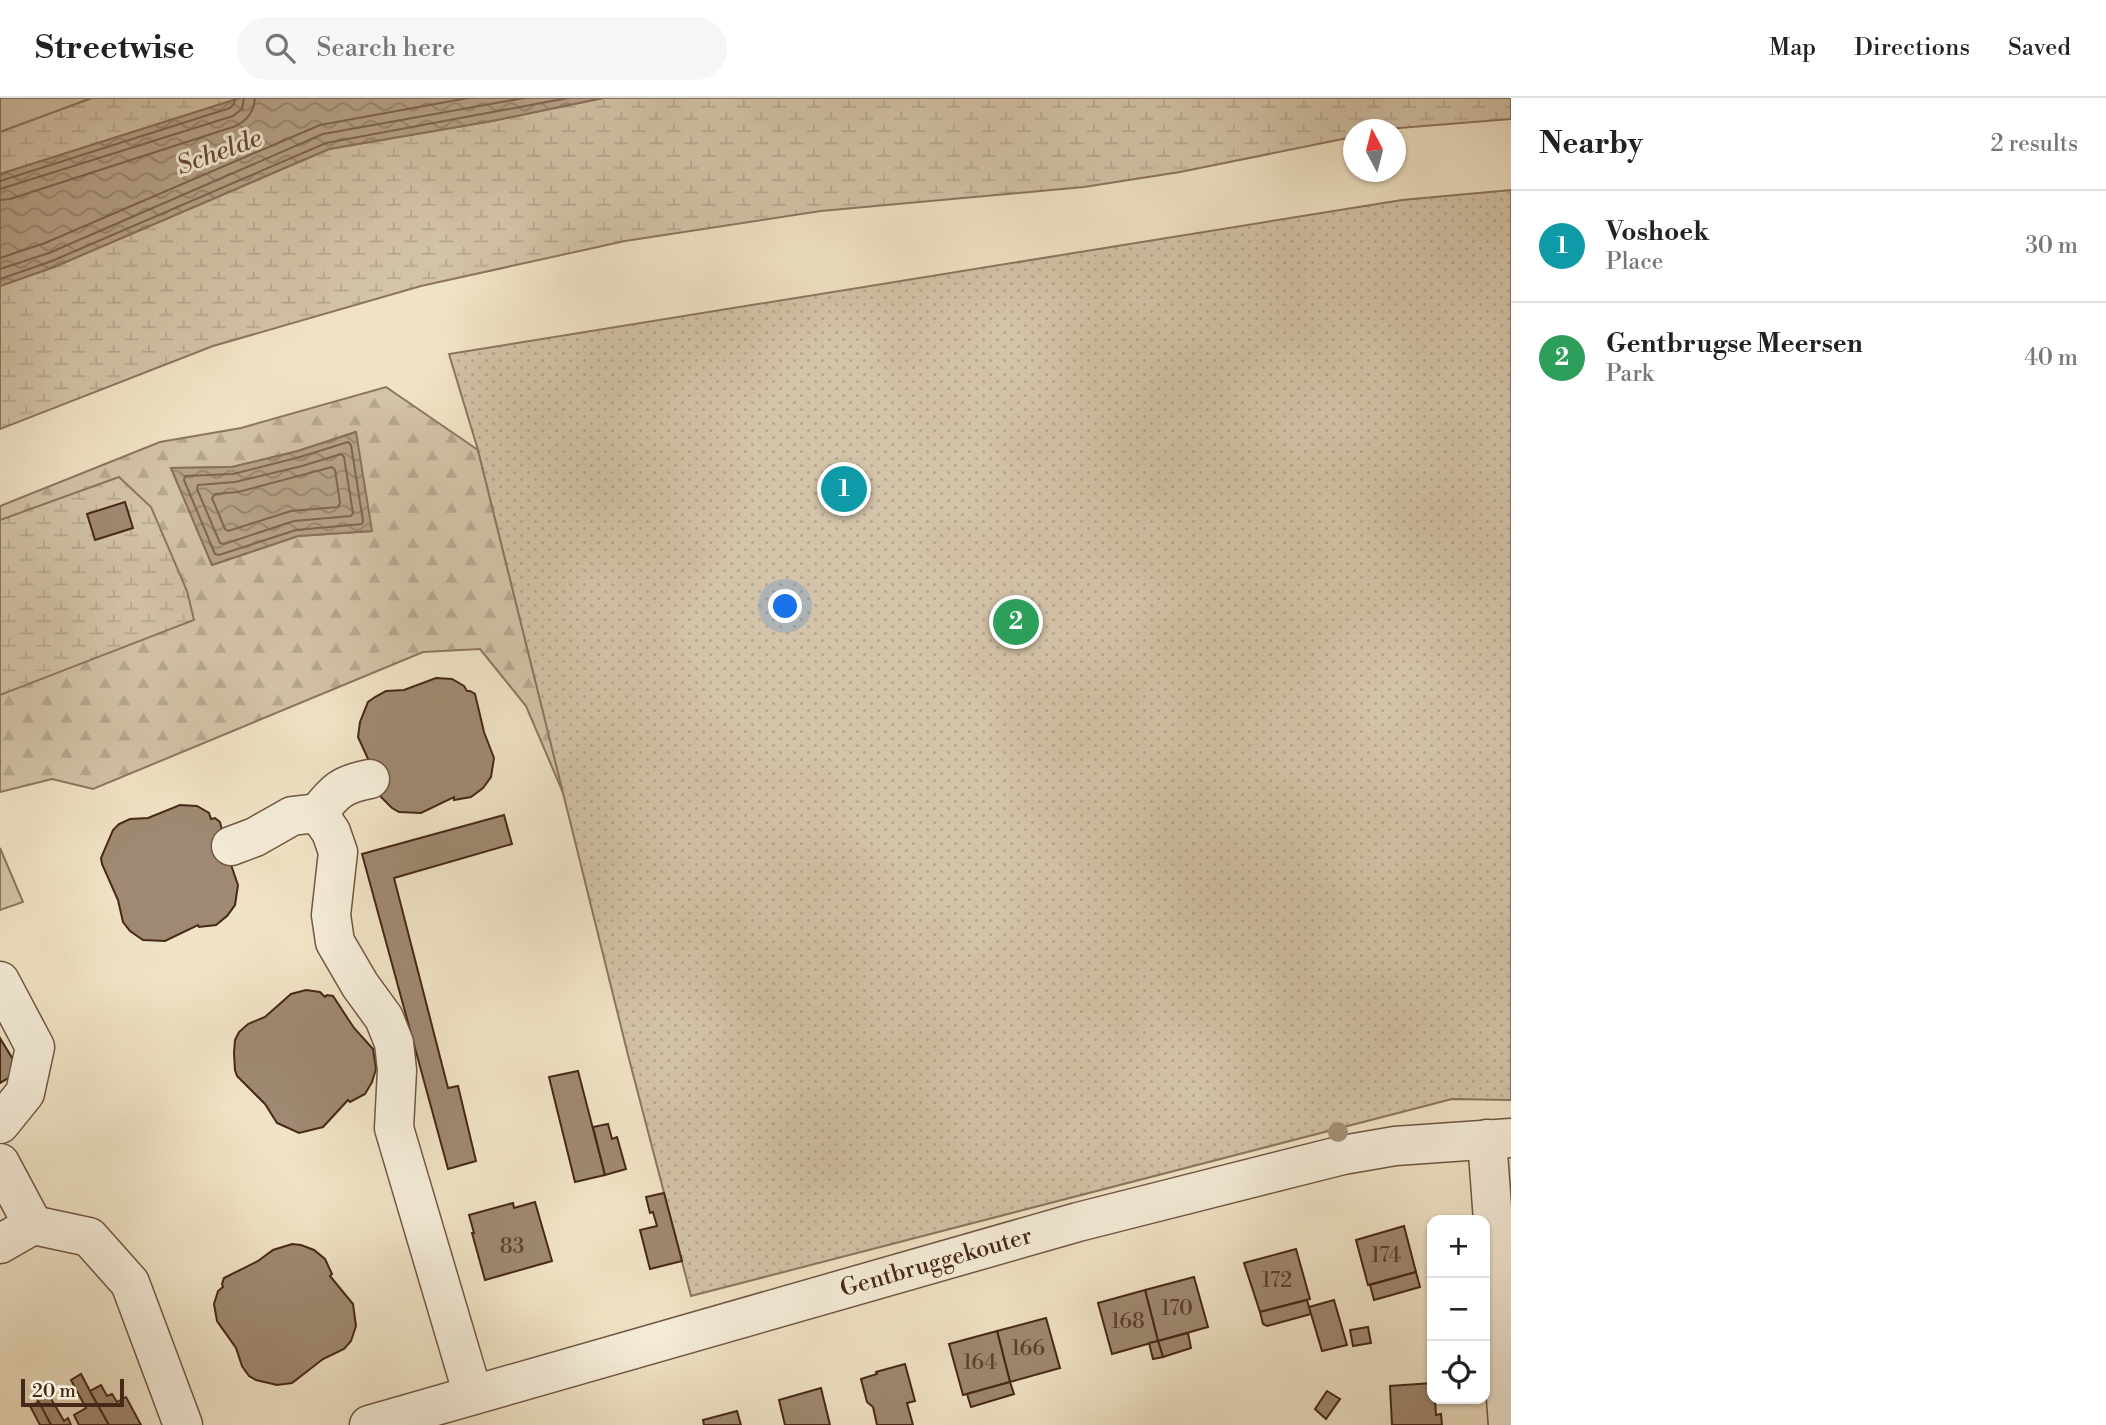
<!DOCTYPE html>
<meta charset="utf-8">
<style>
body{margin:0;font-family:"Libre Bodoni",serif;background:#f6f6f6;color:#222}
.controls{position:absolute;right:21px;bottom:21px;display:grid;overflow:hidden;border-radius:14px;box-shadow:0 2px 5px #0004}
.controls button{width:63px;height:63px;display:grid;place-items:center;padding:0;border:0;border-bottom:2px solid #e0e0e0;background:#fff;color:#222;font:35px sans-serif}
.compass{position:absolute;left:1343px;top:21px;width:63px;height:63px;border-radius:50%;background:#fff;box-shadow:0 2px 5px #0004;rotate:353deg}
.scale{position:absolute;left:21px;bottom:18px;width:103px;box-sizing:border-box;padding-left:7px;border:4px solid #472718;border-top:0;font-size:19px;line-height:24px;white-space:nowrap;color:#472718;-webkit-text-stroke:5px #f5edd9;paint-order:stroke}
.you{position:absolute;left:786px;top:509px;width:24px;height:24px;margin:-18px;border:5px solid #fff;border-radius:50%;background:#1a73e8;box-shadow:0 0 0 10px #1a73e833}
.badge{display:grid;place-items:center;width:46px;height:46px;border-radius:50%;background:#8f2418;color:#fff;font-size:23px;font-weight:700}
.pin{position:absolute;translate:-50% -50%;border:4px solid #fff;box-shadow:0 2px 7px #0006}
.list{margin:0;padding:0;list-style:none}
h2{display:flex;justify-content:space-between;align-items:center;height:91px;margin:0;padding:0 28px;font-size:30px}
h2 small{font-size:23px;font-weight:400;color:#767676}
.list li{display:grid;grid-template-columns:46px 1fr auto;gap:21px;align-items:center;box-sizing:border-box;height:112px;padding:0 28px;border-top:2px solid #e0e0e0}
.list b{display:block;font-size:26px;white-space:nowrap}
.list p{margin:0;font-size:23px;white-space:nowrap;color:#767676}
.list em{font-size:23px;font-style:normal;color:#767676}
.icon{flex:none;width:38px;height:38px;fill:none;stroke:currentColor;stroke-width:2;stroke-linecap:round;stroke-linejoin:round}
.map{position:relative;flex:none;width:1511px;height:1327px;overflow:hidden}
header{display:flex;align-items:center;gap:42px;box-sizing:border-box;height:98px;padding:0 35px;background:#fff;border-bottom:2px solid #e0e0e0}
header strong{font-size:33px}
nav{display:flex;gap:38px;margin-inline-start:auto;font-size:24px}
.search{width:490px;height:63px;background:#f6f6f6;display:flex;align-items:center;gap:18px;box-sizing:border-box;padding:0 24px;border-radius:38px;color:#767676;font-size:26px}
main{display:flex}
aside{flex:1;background:#fff}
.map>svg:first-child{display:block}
.green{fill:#d3c3a8;stroke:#8d7560;stroke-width:2}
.forest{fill:url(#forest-firs);stroke:#8d7560;stroke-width:2;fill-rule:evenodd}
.wetland{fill:url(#wetland-marsh);stroke:#8d7560;stroke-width:2}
.park{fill:url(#park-dots);stroke:#8d7560;stroke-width:2}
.water{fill:url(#water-waves);stroke:#8a715c;stroke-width:2}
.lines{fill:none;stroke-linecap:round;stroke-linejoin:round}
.shore{stroke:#7f6551;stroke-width:2}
.building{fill:#9f8972;stroke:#472718;stroke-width:2}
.minor-casing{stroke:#715643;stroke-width:41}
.minor{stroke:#f5edd9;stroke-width:38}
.tree{fill:#a6917a}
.labels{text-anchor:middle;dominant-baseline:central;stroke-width:6;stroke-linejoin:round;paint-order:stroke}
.number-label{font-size:21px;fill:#5d402e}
.street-label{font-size:24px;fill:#472718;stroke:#f5edd9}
.water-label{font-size:26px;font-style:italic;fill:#694c3a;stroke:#f5edd9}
</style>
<header>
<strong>Streetwise</strong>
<div class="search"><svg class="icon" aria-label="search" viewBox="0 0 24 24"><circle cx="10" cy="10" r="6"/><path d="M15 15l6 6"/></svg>Search here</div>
<nav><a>Map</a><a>Directions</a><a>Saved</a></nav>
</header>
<main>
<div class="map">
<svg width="1511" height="1327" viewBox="0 0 1511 1327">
<defs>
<pattern id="forest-firs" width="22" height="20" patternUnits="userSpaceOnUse" patternTransform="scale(1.75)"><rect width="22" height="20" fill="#d3c3a8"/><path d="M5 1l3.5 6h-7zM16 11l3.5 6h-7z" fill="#b6a890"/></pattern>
<pattern id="wetland-marsh" width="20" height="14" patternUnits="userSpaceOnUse" patternTransform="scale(1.75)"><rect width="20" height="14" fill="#d3c3a8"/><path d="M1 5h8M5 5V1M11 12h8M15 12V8" fill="none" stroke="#b6a890"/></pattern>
<pattern id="park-dots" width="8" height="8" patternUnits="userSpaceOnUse" patternTransform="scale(1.75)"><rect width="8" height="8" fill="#d3c3a8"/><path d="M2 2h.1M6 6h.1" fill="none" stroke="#b6a890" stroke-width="1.8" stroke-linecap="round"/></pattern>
<pattern id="water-waves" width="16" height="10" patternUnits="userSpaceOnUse" patternTransform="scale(1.75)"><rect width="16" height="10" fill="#b7a38a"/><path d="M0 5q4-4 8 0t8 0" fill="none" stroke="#978570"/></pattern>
</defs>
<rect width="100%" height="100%" fill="#f0e3c5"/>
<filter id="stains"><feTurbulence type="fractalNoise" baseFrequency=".00286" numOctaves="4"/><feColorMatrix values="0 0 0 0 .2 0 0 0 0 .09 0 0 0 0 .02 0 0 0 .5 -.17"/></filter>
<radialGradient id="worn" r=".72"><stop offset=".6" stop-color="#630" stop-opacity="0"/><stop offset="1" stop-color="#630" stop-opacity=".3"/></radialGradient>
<g class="green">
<path d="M0 0H92L0 34Z"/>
<path d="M0 750 23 804 0 812Z"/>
</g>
<path class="forest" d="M386 289 478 352 564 697 526 608 480 551 423 554 93 691 52 681 0 694V408L160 344 241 330ZM355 334 371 433 298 438 212 467 171 370 232 369 298 353Z"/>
<g class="wetland">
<path d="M92 0H240L0 76V34Z"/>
<path d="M603 0H1511V21L1387 31 1353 32V39L1180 74 1084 89 821 113 625 143 421 188 213 248 0 331V188L54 169 329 51 492 23Z"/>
<path d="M119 379 151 409 187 493 194 522 0 597V422Z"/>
</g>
<path class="park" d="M1511 92V1002L1452 1001 691 1198 628 957 478 352 449 256 1402 102Z"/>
<g class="water">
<path d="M240 0H603L492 23 329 51 54 169 0 188V76Z"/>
<path d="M356 334 372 433 298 438 212 467 171 370 232 369 298 353Z"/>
</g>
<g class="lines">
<g class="shore">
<path d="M0 83 230 10 234 6 235 0"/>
<path d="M0 91 233 18 242 11 244 0"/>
<path d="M0 102 10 101 236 28C248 22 254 13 255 0"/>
<path d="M0 160 45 145 320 27 468 0"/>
<path d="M0 171 49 155 323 36 524 0"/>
<path d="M0 181 52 163 326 45 568 0"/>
<path d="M348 344 351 347 363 423 362 426 296 432 219 457 215 456 184 382 185 378 233 376 300 359Z"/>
<path d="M341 356 344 359 353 415 351 418 294 423 224 446 220 445 197 391 198 387 235 384 302 368Z"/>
<path d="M332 369 335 372 340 405 338 409 291 413 228 433 225 431 212 400 215 396 238 394Z"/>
</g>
</g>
<g class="building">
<path d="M125 404 133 430 95 442 87 416Z"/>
<path d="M436 580 452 581 464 588 467 593H470L475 596 484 634 494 660 491 679 483 690 471 699 454 702V699L421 715 399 714 392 710 379 697 374 674 358 639 360 624 368 604 375 599 386 593 404 592Z"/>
<path d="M180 707 197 708 209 715 211 721 215 720 220 724 229 761 238 787 235 807 227 818 216 827 199 829 198 827 165 843 143 842 130 833 123 824 118 802 102 766 101 760 113 732 119 726 130 721 148 720Z"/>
<path d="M504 717 512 746 394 780 448 990 458 988 476 1063 448 1071 362 756Z"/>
<path d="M306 892 320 894 325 899 327 897 333 898 354 930 373 951 376 971 372 984 365 996 350 1004 348 1002 323 1029 299 1035 277 1025 265 1006 237 978 235 972 234 955 235 942 239 934 248 926 265 919 291 896Z"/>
<path d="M0 940 20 973 0 985Z"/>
<path d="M578 973 605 1077 575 1084 549 979Z"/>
<path d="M608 1026 612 1041 617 1039 626 1071 605 1077 593 1029Z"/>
<path d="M664 1095 682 1163 650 1171 640 1132 657 1128 653 1114 650 1115 646 1099Z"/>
<path d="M535 1104 552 1163 485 1182 472 1135H474L469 1117 513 1105 514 1110Z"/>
<path d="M1404 1128 1416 1174 1368 1187 1356 1142Z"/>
<path d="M292 1146 301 1147 314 1152 325 1161 332 1176 330 1178 353 1206 356 1228 351 1243 344 1251 323 1261 292 1285 277 1287 256 1282 249 1278 242 1268 236 1250 217 1223 214 1206 218 1193 223 1189 222 1186 224 1180 258 1163 273 1152Z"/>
<path d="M1296 1151 1310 1201 1260 1214 1244 1165Z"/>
<path d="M1416 1174 1420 1189 1374 1202 1370 1187Z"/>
<path d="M1194 1179 1208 1229 1158 1243 1145 1192Z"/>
<path d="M1145 1192 1158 1243 1112 1256 1098 1205Z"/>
<path d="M1307 1202 1311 1216 1267 1228 1263 1226 1260 1214Z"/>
<path d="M1334 1202 1347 1247 1322 1253 1309 1209Z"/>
<path d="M1046 1220 1060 1270 1010 1284 997 1233Z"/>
<path d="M1368 1229 1371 1245 1353 1248 1350 1232Z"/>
<path d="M997 1233 1010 1284 963 1297 949 1246Z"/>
<path d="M1188 1235 1191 1250 1163 1259 1158 1243Z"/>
<path d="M1158 1243 1163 1259 1153 1261 1149 1245Z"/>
<path d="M905 1266 915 1303 907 1305 913 1327H877L873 1309 867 1304 861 1281 877 1276 876 1274Z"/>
<path d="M81 1276 90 1293 109 1327H79L74 1317 86 1310 71 1282Z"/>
<path d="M1010 1284 1014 1296 971 1309 967 1296Z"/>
<path d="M1432 1285V1301H1435L1436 1317 1441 1316 1442 1327H1392L1390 1288Z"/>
<path d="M101 1287 107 1298 112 1296 117 1304 126 1299 141 1327H109L90 1293Z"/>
<path d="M821 1290 830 1327H785L779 1302Z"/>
<path d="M46 1292 64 1323 68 1320 71 1327H51L35 1298Z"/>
<path d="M1327 1293 1340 1301 1326 1321 1315 1311Z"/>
<path d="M39 1304 51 1327H40L30 1308Z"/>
<path d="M737 1313 741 1327H704L703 1322Z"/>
</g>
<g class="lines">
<defs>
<g id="minor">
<path d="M318 715C335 693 342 686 370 681"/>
<path d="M231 748 255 739 292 718 318 715 331 734 338 754 331 817 335 844 360 887 384 920 394 945 397 972 394 1030 473 1297"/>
<path d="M0 883 35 949 25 995 0 1026"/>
<path d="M1487 1041 1508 1327"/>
<path d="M0 1065 33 1127 0 1146"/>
<path d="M33 1127 89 1139 130 1185 183 1327"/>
<path id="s1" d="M369 1327 1078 1124 1343 1057 1395 1048 1511 1040"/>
</g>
</defs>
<use href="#minor" class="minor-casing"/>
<use href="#minor" class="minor"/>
</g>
<circle class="tree" cx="1338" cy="1034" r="10"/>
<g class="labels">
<g class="number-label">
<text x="512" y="1149">83</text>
<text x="1386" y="1158">174</text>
<text x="1277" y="1183">172</text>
<text x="1177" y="1211">170</text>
<text x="1128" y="1224">168</text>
<text x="1028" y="1251">166</text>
<text x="980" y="1265">164</text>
</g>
<g class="street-label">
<text stroke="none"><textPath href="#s1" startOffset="590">Gentbruggekouter</textPath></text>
</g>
<g class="water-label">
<text transform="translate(219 54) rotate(-20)">Schelde</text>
</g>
</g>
<rect width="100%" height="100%" filter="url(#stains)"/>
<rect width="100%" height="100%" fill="url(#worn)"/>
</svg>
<div class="controls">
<button>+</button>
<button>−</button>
<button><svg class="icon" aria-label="locate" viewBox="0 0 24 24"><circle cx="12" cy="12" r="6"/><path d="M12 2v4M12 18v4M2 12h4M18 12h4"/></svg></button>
</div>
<svg class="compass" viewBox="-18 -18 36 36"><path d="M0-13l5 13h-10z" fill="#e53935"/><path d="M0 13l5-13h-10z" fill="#767676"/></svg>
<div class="scale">20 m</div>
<div class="you"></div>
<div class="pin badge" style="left:844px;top:391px;background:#0f9aa8">1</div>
<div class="pin badge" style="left:1016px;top:524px;background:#2e9e5b">2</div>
</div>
<aside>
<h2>Nearby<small>2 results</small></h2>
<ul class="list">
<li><span class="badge" style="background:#0f9aa8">1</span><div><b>Voshoek</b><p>Place</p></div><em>30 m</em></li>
<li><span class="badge" style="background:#2e9e5b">2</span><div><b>Gentbrugse Meersen</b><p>Park</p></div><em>40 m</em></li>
</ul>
</aside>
</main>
